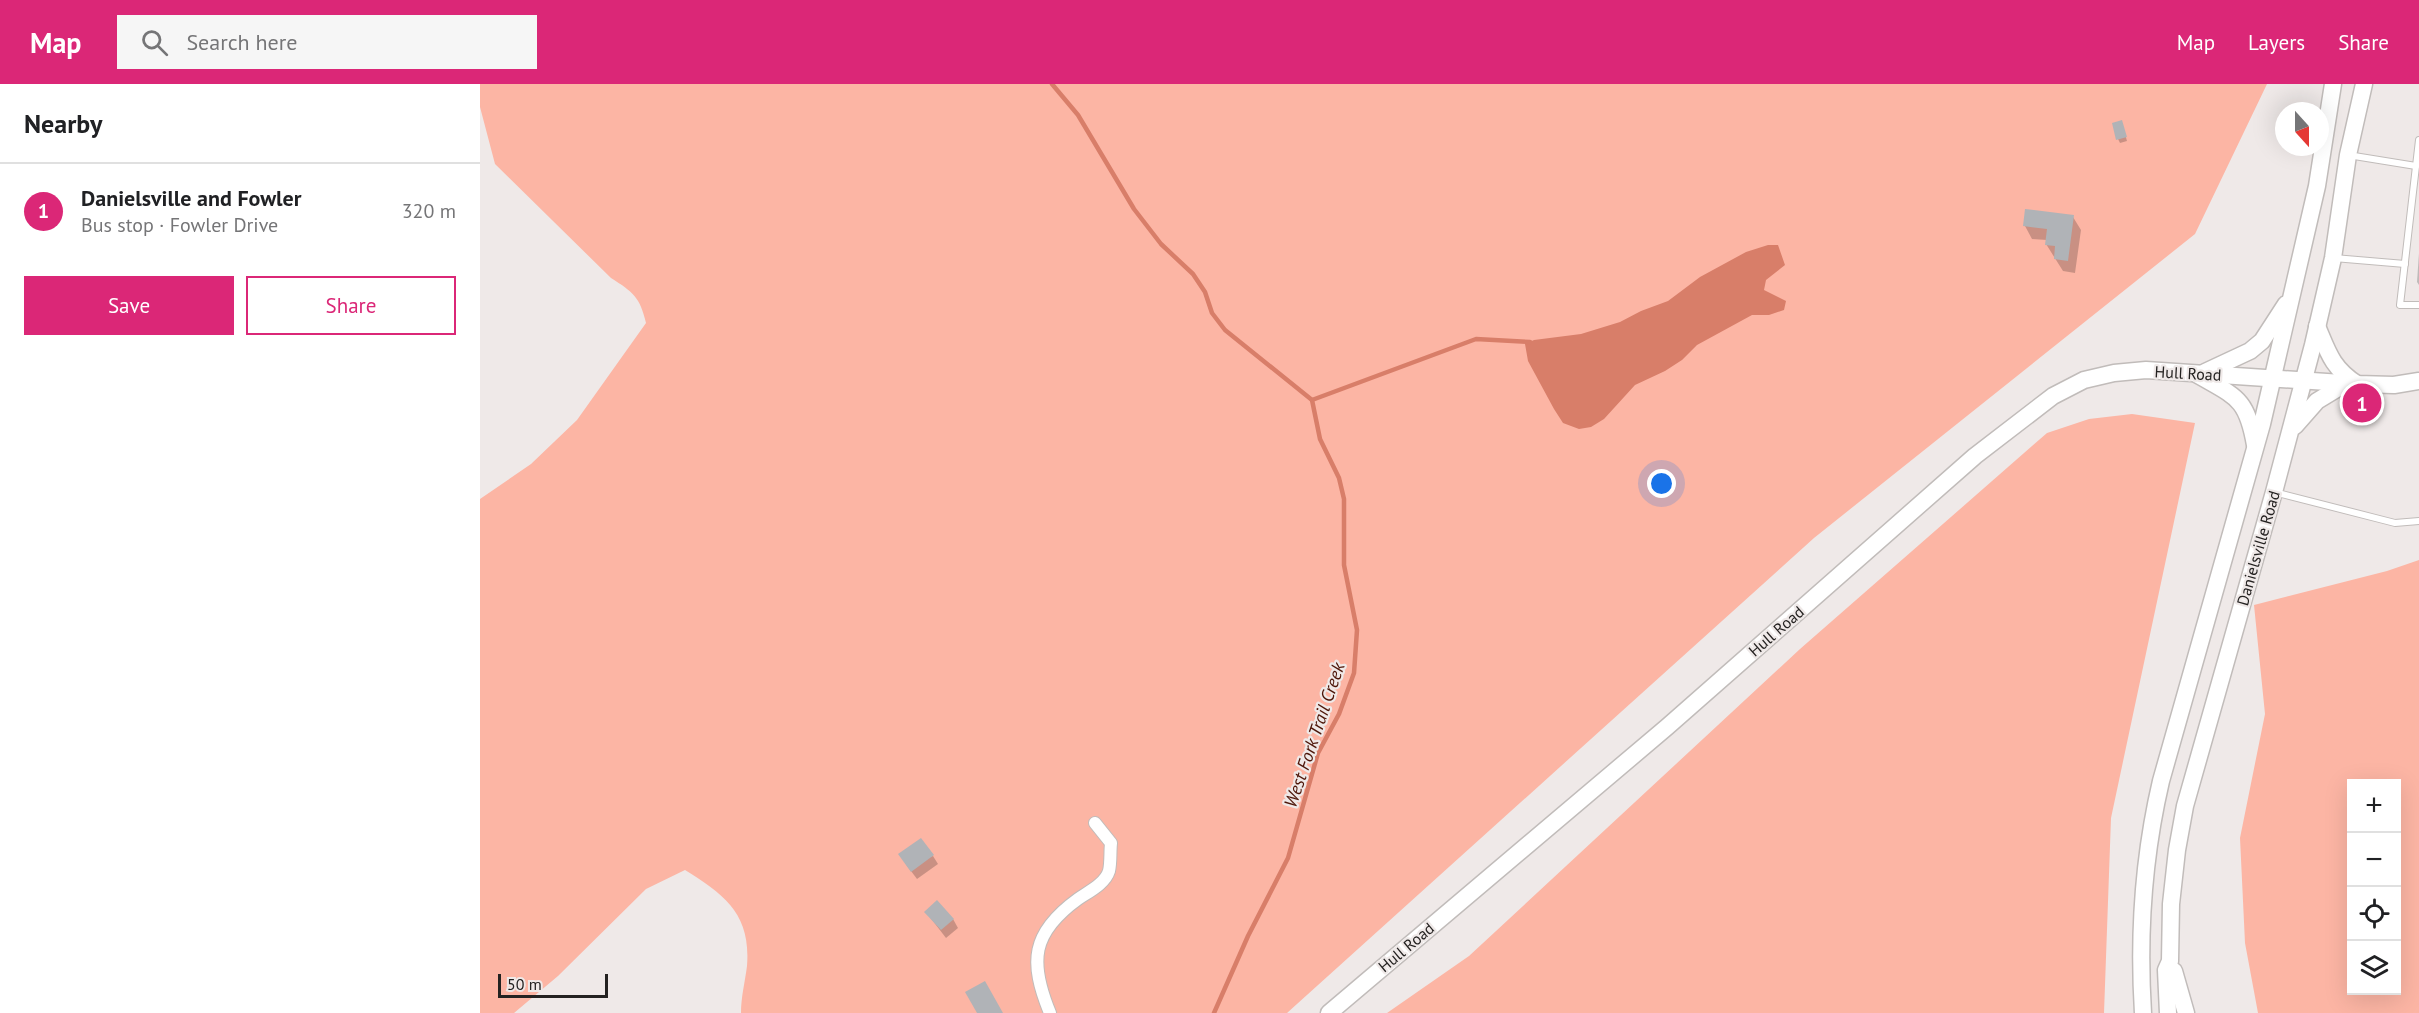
<!DOCTYPE html>
<meta charset="utf-8">
<style>
body{margin:0;font-family:"PT Sans",sans-serif;background:#f6f6f6;color:#202124}
.controls{position:absolute;right:18px;bottom:18px;display:grid;overflow:hidden;border-radius:0px;box-shadow:0 6px 24px #0002}
.controls button{width:54px;height:54px;display:grid;place-items:center;padding:0;border:0;border-bottom:2px solid #e0e0e0;background:#fff;color:#202124;font:30px sans-serif}
.compass{position:absolute;left:1795px;top:18px;width:54px;height:54px;border-radius:50%;background:#fff;box-shadow:0 6px 24px #0002;rotate:159deg}
.scale{position:absolute;left:18px;bottom:15px;width:110px;box-sizing:border-box;padding-left:6px;border:3px solid #242221;border-top:0;font-size:16px;line-height:21px;white-space:nowrap;color:#242221;-webkit-text-stroke:4px #efe9e8;paint-order:stroke}
.you{position:absolute;left:1182px;top:400px;width:21px;height:21px;margin:-15px;border:4px solid #fff;border-radius:50%;background:#1a73e8;box-shadow:0 0 0 9px #1a73e833}
.badge{display:grid;place-items:center;width:39px;height:39px;border-radius:50%;background:#db2777;color:#fff;font-size:20px;font-weight:700}
.pin{position:absolute;translate:-50% -50%;border:3px solid #fff;box-shadow:0 2px 6px #0006}
.list{margin:0;padding:0;list-style:none}
h2{display:flex;justify-content:space-between;align-items:center;height:78px;margin:0;padding:0 24px;font-size:26px}
h2 small{font-size:20px;font-weight:400;color:#757577}
.list li{display:grid;grid-template-columns:39px 1fr auto;gap:18px;align-items:center;box-sizing:border-box;height:96px;padding:0 24px;border-top:2px solid #e0e0e0}
.list b{display:block;font-size:22px;white-space:nowrap}
.list p{margin:0;font-size:20px;white-space:nowrap;color:#757577}
.list em{font-size:20px;font-style:normal;color:#757577}
.actions{display:flex;gap:12px;padding:18px 24px}
.actions a{flex:1;padding:14px 0;border:2px solid #db2777;border-radius:0px;text-align:center;font-size:21px;color:#db2777}
.actions .main{background:#db2777;color:#fff}
.icon{flex:none;width:33px;height:33px;fill:none;stroke:currentColor;stroke-width:2;stroke-linecap:round;stroke-linejoin:round}
.map{position:relative;flex:none;width:1939px;height:929px;overflow:hidden}
header{display:flex;align-items:center;gap:36px;box-sizing:border-box;height:84px;padding:0 30px;background:#db2777;color:#fff}
header strong{font-size:28px}
nav{display:flex;gap:33px;margin-inline-start:auto;font-size:21px}
.search{width:420px;height:54px;background:#f6f6f6;display:flex;align-items:center;gap:15px;box-sizing:border-box;padding:0 21px;border-radius:0px;color:#757577;font-size:22px}
main{display:flex}
aside{flex:1;background:#fff}
.map>svg:first-child{display:block}
.green{fill:#fcb5a4;fill-rule:evenodd}
.water{fill:#d87e69}
.shadow{fill:#0003}
.lines{fill:none;stroke-linecap:round;stroke-linejoin:round}
.stream{stroke:#d87e69;stroke-width:4.5}
.building{fill:#b0b3b7}
.lane-casing{stroke:#c1bcba;stroke-width:8}
.street-casing{stroke:#c1bcba;stroke-width:14}
.secondary-casing{stroke:#c1bcba;stroke-width:19}
.lane{stroke:#fff;stroke-width:6}
.street{stroke:#fff;stroke-width:12}
.secondary{stroke:#fff;stroke-width:16}
.labels{text-anchor:middle;dominant-baseline:central;stroke-width:4.5;stroke-linejoin:round;paint-order:stroke}
.street-label{font-size:16px;fill:#242221;stroke:#efe9e8}
.water-label{font-size:18px;font-style:italic;fill:#4d1508;stroke:#efe9e8}
</style>
<header>
<strong>Map</strong>
<div class="search"><svg class="icon" aria-label="search" viewBox="0 0 24 24"><circle cx="10" cy="10" r="6"/><path d="M15 15l6 6"/></svg>Search here</div>
<nav><a>Map</a><a>Layers</a><a>Share</a></nav>
</header>
<main>
<aside>
<h2>Nearby<small></small></h2>
<ul class="list">
<li><span class="badge">1</span><div><b>Danielsville and Fowler</b><p>Bus stop · Fowler Drive</p></div><em>320 m</em></li>
</ul>
<div class="actions"><a class="main">Save</a><a>Share</a></div>
</aside>
<div class="map">
<svg width="1939" height="929" viewBox="0 0 1939 929">
<rect width="100%" height="100%" fill="#efe9e8"/>
<g class="green">
<path d="M0 0H1787L1715 150 1334 454 807 929H261C261 913 265 898 267 882 271 830 245 811 205 786L166 805 78 892 34 929H0V415L51 380 97 336 166 239C160 213 153 208 131 194L15 80 0 23Z"/>
<path d="M1652 330 1715 339 1631 734 1624 929H907L989 872 1320 565 1567 349 1609 335Z"/>
<path d="M1939 476V929H1778L1765 859 1760 754 1785 630 1774 521 1907 487ZM1872 700H1916V906H1872Z"/>
</g>
<path class="water" d="M1288 161H1298L1305 181 1286 196 1284 206 1306 217 1304 226 1289 231H1272L1217 261 1202 276 1185 287 1155 301 1124 335 1111 343 1099 345 1083 339 1074 325 1048 277 1045 260 1054 256 1101 250 1140 238 1161 227 1188 217 1220 193 1266 168Z"/>
<g class="shadow">
<path d="M1642 40 1647 57 1640 59 1638 55Z"/>
<path d="M1593 133 1601 146 1595 189 1583 187 1566 160 1567 156 1552 155 1545 142Z"/>
<path d="M1939 169V201L1937 198Z"/>
<path d="M453 772 458 780 437 795 425 779Z"/>
<path d="M446 828 473 835 478 844 466 854Z"/>
</g>
<g class="lines">
<g class="stream">
<path d="M572 0 598 31 654 125 681 160 713 190 725 208 732 229 745 246 832 316 840 355 859 394 864 415V481L877 546 874 589 859 630 838 669 808 774 768 852 734 929"/>
<path d="M832 316 996 255 1050 258"/>
</g>
</g>
<g class="building">
<path d="M1642 36 1647 53 1636 56 1632 39Z"/>
<path d="M1545 125 1594 131 1588 177 1574 175 1575 162 1565 161 1567 145 1543 142Z"/>
<path d="M441 754 454 771 431 788 418 770Z"/>
<path d="M457 816 474 835 461 846 444 828Z"/>
<path d="M505 897 523 929H497L485 908Z"/>
</g>
<g class="lines">
<defs>
<g id="lane">
<path d="M1939 56 1920 221H1939"/>
<path d="M1868 71 1936 82"/>
<path d="M1854 174 1925 180"/>
<path d="M1794 408 1915 439 1939 437"/>
</g>
<path id="street" d="M570 929C549 878 551 849 598 815 608 808 625 800 629 787 631 779 630 768 631 759L615 739"/>
<g id="secondary">
<path d="M1837 242C1848 268 1852 284 1877 300"/>
<path d="M1725 288 1770 267 1782 257 1806 220"/>
<path d="M1718 291C1756 313 1767 314 1775 361"/>
<path d="M1815 342 1837 317 1865 300"/>
<path d="M1694 887 1706 929"/>
<path d="M849 929 1187 643 1495 372 1573 312 1604 296 1634 289 1666 286 1877 300 1914 301 1939 297"/>
<path d="M1663 929C1658 850 1663 774 1681 697L1782 340 1837 102 1853 0"/>
<path d="M1688 929 1686 886 1690 877 1691 820 1697 766 1705 722 1794 408 1833 261 1853 174 1868 71 1884 0"/>
</g>
</defs>
<use href="#lane" class="lane-casing"/>
<use href="#street" class="street-casing"/>
<use href="#secondary" class="secondary-casing"/>
<use href="#lane" class="lane"/>
<use href="#street" class="street"/>
<use href="#secondary" class="secondary"/>
</g>
<g class="labels">
<g class="street-label">
<text transform="translate(1708 289) rotate(3)">Hull Road</text>
<text transform="translate(1778 464) rotate(-74)">Danielsville Road</text>
<text transform="translate(1296 547) rotate(-41)">Hull Road</text>
<text transform="translate(926 863) rotate(-40)">Hull Road</text>
</g>
<g class="water-label">
<text transform="translate(834 651) rotate(-71)">West Fork Trail Creek</text>
</g>
</g>
</svg>
<div class="controls">
<button>+</button>
<button>−</button>
<button><svg class="icon" aria-label="locate" viewBox="0 0 24 24"><circle cx="12" cy="12" r="6"/><path d="M12 2v4M12 18v4M2 12h4M18 12h4"/></svg></button>
<button><svg class="icon" aria-label="layers" viewBox="0 0 24 24"><path d="M12 4l9 5-9 5-9-5zM3 14l9 5 9-5"/></svg></button>
</div>
<svg class="compass" viewBox="-18 -18 36 36"><path d="M0-13l5 13h-10z" fill="#e53935"/><path d="M0 13l5-13h-10z" fill="#757577"/></svg>
<div class="scale">50 m</div>
<div class="you"></div>
<div class="pin badge" style="left:1882px;top:319px">1</div>
</div>
</main>
